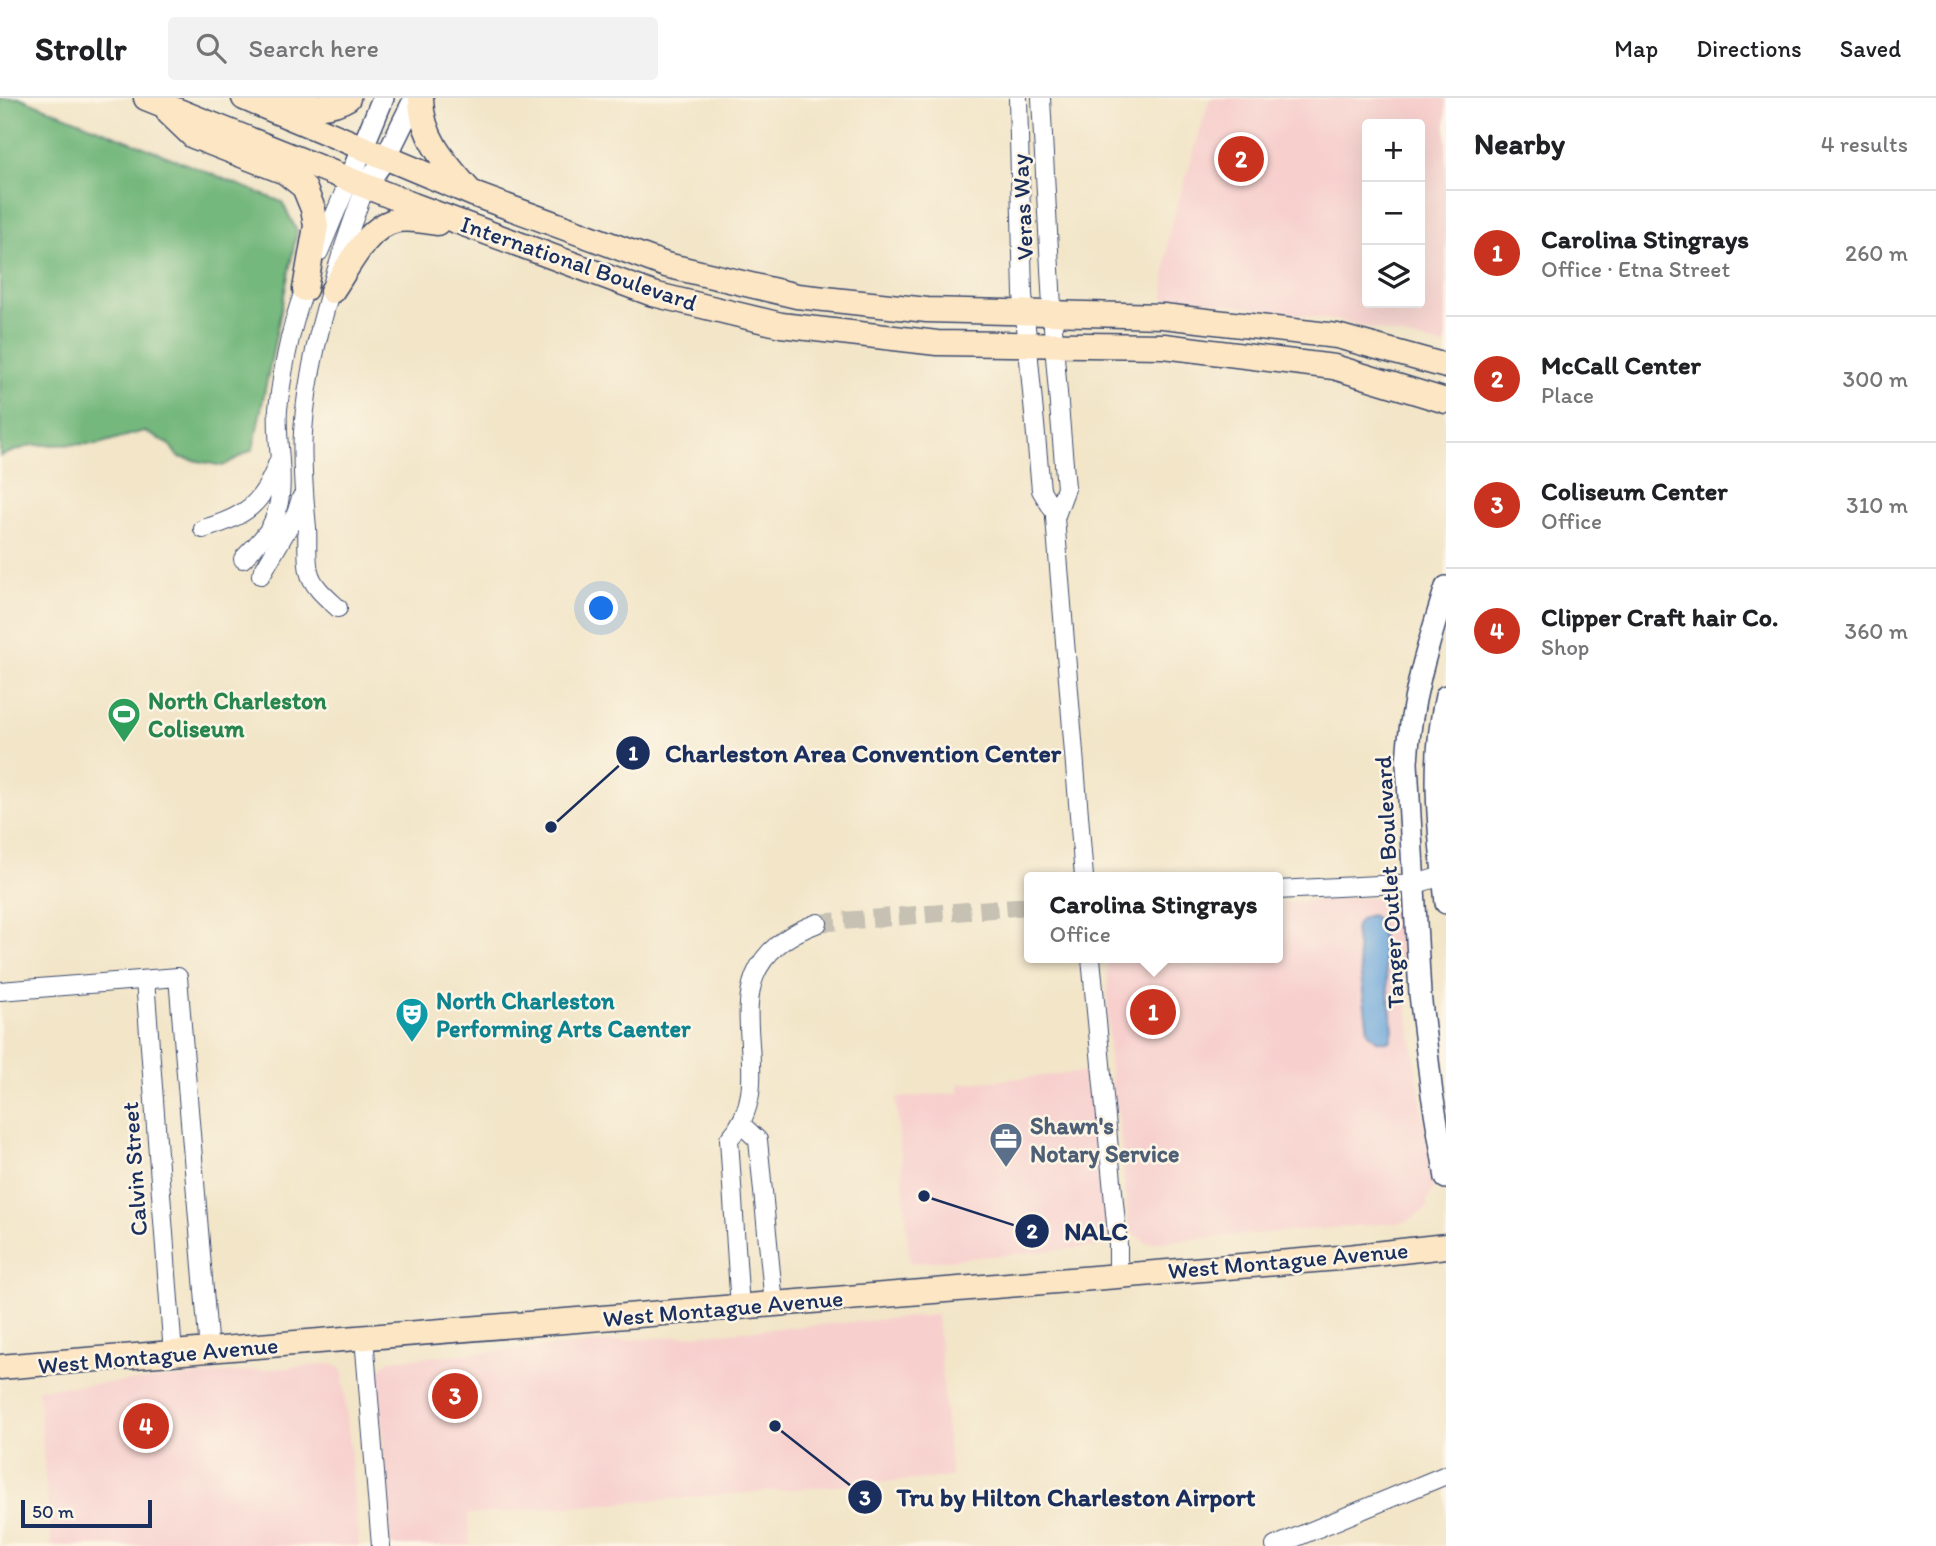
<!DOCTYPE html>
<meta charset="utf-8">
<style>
body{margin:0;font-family:Itim,sans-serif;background:#f2f2f2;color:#202124}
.controls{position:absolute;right:21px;top:21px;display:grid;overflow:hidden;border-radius:7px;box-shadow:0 7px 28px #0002}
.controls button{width:63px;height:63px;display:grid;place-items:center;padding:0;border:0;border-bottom:2px solid #e0e0e0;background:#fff;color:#202124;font:35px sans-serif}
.scale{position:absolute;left:21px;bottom:18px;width:131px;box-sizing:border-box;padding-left:7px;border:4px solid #1b2f5e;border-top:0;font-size:19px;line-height:24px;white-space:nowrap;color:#1b2f5e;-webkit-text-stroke:5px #fcf5e5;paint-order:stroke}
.you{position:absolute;left:602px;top:511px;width:24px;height:24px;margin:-18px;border:5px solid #fff;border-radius:50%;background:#1a73e8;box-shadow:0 0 0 10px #1a73e833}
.badge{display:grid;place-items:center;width:46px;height:46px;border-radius:50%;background:#c8321e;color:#fff;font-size:23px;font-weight:700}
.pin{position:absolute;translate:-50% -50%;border:4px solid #fff;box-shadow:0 2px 7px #0006}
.popup{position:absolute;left:1024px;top:774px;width:259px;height:91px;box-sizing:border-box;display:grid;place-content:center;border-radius:7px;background:#fff;filter:drop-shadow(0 2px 5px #0005);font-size:23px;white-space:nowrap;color:#757577}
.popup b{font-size:26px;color:#202124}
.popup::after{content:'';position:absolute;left:50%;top:100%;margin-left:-14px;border:14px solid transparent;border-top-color:#fff}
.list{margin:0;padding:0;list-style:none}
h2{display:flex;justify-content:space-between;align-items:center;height:91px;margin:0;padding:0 28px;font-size:30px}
h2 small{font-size:23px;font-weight:400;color:#757577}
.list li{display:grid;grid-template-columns:46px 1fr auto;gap:21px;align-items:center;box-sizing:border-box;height:126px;padding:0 28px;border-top:2px solid #e0e0e0}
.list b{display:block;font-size:26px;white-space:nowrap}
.list p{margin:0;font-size:23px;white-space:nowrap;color:#757577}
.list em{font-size:23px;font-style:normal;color:#757577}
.icon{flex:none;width:38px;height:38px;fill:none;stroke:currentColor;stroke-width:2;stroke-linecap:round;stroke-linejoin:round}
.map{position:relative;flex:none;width:1446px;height:1448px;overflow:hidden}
header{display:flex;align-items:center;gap:42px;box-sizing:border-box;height:98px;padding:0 35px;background:#fff;border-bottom:2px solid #e0e0e0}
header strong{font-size:33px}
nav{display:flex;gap:38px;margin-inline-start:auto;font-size:24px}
.search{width:490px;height:63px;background:#f2f2f2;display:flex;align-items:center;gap:18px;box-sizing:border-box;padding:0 24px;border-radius:7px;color:#757577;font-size:26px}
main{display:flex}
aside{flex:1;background:#fff}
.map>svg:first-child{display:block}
.built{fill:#f7d0ce;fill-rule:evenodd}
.forest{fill:#74b87d;stroke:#48746e;stroke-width:2}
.water{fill:#6aa5da;stroke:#426a9c;stroke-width:2}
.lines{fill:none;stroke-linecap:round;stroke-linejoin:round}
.minor-tunnel{stroke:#c7c1b3;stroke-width:18;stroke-dasharray:18 9;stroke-linecap:butt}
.minor-casing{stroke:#3b4a6e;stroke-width:20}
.tertiary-casing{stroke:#3b4a6e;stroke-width:24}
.secondary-casing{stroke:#3b4a6e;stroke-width:27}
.minor{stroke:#fff;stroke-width:18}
.tertiary{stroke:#fff;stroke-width:21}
.secondary{stroke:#fce6c4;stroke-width:24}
.labels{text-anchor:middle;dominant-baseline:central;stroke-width:5;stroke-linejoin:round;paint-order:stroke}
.street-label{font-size:24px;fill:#1b2f5e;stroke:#fcf5e5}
.leisure-label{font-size:24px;font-weight:bold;fill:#27864d;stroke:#fcf5e5;text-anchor:start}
.culture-label{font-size:24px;font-weight:bold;fill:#0d838f;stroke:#fcf5e5;text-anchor:start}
.service-label{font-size:24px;font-weight:bold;fill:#4e5e75;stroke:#fcf5e5;text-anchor:start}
.leader{fill:none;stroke:#1b2f5e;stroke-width:2.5}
.callout-dot{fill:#1b2f5e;stroke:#fcf5e5;stroke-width:2.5}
.mark-label{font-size:21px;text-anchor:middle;font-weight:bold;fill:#fff}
.callout-label{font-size:26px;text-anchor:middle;font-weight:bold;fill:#1b2f5e;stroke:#fcf5e5;stroke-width:5;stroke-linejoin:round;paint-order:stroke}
</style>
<header>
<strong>Strollr</strong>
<div class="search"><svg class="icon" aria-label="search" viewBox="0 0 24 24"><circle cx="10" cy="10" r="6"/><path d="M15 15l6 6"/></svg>Search here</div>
<nav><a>Map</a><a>Directions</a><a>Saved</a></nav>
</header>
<main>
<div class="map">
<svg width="1446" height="1448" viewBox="0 0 1446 1448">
<rect width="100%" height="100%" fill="#fcf5e5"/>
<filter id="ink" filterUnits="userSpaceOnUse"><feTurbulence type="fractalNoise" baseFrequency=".0143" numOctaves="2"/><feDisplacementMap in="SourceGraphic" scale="14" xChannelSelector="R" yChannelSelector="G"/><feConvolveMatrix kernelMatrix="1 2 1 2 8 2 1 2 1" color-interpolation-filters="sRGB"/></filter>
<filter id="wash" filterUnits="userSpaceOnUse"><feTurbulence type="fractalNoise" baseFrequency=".00686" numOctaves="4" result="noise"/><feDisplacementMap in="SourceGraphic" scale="28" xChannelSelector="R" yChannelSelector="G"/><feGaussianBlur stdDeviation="1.57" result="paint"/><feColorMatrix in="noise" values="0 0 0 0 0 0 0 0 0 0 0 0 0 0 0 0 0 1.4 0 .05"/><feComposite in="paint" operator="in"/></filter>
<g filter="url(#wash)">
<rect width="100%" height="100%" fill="#f2e5c8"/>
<g class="built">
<path d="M1210 0H1446V248L1342 223 1205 203 1164 201 1168 138ZM1420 26V205H1367V26Z"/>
<path d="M1379 799 1397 808 1408 915 1433 1084V1093L1427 1102 1428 1110 1406 1124 1146 1145 1129 1132 1118 1013 1113 997 1109 962 1107 860H1277V806L1336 800Z"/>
<path d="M1084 974 1085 990 1105 1003 1118 1147 910 1165 896 1000 959 995 958 986Z"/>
<path d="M937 1217 951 1379 468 1417 470 1448H391L378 1274 389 1262Z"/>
<path d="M330 1266 340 1269 343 1276 359 1448H51L38 1291Z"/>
</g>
<path class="forest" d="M0 0H21L282 104 297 133 253 351 223 368 178 359 169 346 144 333 98 346 32 347 0 358Z"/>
<path class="water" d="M1371 817 1377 821 1380 827 1393 932 1390 943C1379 944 1374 942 1368 933L1355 831C1358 821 1362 819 1371 817Z"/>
</g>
<g filter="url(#ink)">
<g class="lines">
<path class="minor-tunnel" d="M818 825 1029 808"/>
<defs>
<g id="minor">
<path d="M1018 0 1023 196 1041 392 1055 415"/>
<path d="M1041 0 1054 247 1066 390 1055 420 1084 779"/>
<path d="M319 154 350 80"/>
<path d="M203 431C245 419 263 406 278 364"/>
<path d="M243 461C252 451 265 440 271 428 290 392 275 349 278 311 283 266 292 222 309 180"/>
<path d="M261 477 296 416 301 400"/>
<path d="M338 510C327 500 312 488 309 473 306 460 308 443 307 430 304 399 301 366 303 334 308 255 338 161 366 87"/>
<path d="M1277 792 1419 785 1446 777"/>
<path d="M1091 860 1118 1147V1177"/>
<path d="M145 882 173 1256"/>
<path d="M0 893 178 879 209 1253"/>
<path d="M742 1027 758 1042 774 1206"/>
<path d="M740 1210 729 1041C791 974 690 872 818 825"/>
<path d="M364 1239 381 1448"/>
<path d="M1275 1448 1446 1377"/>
</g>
<g id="tertiary">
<path d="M350 80 383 0"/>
<path d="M366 87 386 59 415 0"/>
<path d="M1446 489C1428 547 1410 603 1407 665L1420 896 1432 996 1446 1080"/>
<path d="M1446 598C1430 666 1439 736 1446 805"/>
</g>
<g id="secondary">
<path d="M146 0 413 107 653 196 781 227 937 245 1164 248 1334 269 1446 303"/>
<path d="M244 0 473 96 666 167 797 198 927 212 1163 218 1337 238 1446 268"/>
<path d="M421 0C421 38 444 64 468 91"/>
<path d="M274 7C298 8 327 13 348 0"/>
<path d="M169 15 193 38 285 74 304 89 313 111 316 128 305 191"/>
<path d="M332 193C348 170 367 127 398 122 410 120 425 123 437 125"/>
<path d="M0 1269 1339 1160 1446 1148"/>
</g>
</defs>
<use href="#minor" class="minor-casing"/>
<use href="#tertiary" class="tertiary-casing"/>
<use href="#secondary" class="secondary-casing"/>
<use href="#minor" class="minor"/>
<use href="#tertiary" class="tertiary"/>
<use href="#secondary" class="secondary"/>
</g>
</g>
<defs>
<symbol id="stadium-pin" viewBox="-11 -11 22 30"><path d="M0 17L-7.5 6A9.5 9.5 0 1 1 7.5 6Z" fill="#2e9e5b" stroke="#fcf5e5"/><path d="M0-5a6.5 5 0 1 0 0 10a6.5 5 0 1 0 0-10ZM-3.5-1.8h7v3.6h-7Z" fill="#fff"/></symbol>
<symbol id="theatre-pin" viewBox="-11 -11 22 30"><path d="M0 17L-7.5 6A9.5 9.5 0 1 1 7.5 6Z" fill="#0f9aa8" stroke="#fcf5e5"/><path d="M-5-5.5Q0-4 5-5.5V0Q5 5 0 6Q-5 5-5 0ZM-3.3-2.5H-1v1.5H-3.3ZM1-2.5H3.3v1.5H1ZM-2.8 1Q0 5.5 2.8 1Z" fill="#fff"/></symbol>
<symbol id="office-pin" viewBox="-11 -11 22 30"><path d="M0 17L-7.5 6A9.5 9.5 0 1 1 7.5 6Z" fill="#5c6f8a" stroke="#fcf5e5"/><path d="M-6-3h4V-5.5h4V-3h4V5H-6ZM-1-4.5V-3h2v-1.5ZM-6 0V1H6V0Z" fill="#fff"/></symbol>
</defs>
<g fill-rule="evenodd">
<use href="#stadium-pin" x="105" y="597" width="38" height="52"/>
<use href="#theatre-pin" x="393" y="897" width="38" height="52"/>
<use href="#office-pin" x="987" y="1022" width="38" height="52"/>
</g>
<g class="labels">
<g class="street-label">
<text transform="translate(1022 109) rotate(-93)">Veras Way</text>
<text transform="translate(579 165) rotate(19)">International Boulevard</text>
<text transform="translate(1389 784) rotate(-93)">Tanger Outlet Boulevard</text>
<text transform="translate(134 1071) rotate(-94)">Calvin Street</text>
<text transform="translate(1288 1162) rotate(-5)">West Montague Avenue</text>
<text transform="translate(723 1210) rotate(-5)">West Montague Avenue</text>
<text transform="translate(158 1257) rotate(-5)">West Montague Avenue</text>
</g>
<g class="leisure-label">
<text x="148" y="602">North Charleston<tspan x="148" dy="28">Coliseum</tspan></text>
</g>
<g class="culture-label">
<text x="436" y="902">North Charleston<tspan x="436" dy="28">Performing Arts Caenter</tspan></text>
</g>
<g class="service-label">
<text x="1030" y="1027">Shawn's<tspan x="1030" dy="28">Notary Service</tspan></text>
</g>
</g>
<path class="leader" d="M551 729L633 655M924 1098L1032 1133M775 1328L865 1399"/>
<g class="callout-dot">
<circle cx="551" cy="729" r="7"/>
<circle cx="924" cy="1098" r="7"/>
<circle cx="775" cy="1328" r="7"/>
<circle cx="633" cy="655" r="18"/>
<circle cx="1032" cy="1133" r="18"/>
<circle cx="865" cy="1399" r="18"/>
</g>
<g class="mark-label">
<text x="633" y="662">1</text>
<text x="1032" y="1140">2</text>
<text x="865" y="1407">3</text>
</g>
<g class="callout-label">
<text x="863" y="664">Charleston Area Convention Center</text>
<text x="1096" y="1142">NALC</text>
<text x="1076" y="1408">Tru by Hilton Charleston Airport</text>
</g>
</svg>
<div class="controls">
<button>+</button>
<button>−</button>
<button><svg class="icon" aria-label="layers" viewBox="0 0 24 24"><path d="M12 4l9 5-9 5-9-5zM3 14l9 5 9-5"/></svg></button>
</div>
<div class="scale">50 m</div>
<div class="you"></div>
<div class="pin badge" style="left:1153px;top:914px">1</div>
<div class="popup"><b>Carolina Stingrays</b>Office</div>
<div class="pin badge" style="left:1241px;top:61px">2</div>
<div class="pin badge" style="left:455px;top:1298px">3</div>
<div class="pin badge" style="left:146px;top:1328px">4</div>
</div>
<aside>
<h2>Nearby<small>4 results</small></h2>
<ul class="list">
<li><span class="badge">1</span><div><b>Carolina Stingrays</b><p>Office · Etna Street</p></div><em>260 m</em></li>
<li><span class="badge">2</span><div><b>McCall Center</b><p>Place</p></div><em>300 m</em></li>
<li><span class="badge">3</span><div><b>Coliseum Center</b><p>Office</p></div><em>310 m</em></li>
<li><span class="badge">4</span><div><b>Clipper Craft hair Co.</b><p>Shop</p></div><em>360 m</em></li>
</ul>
</aside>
</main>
